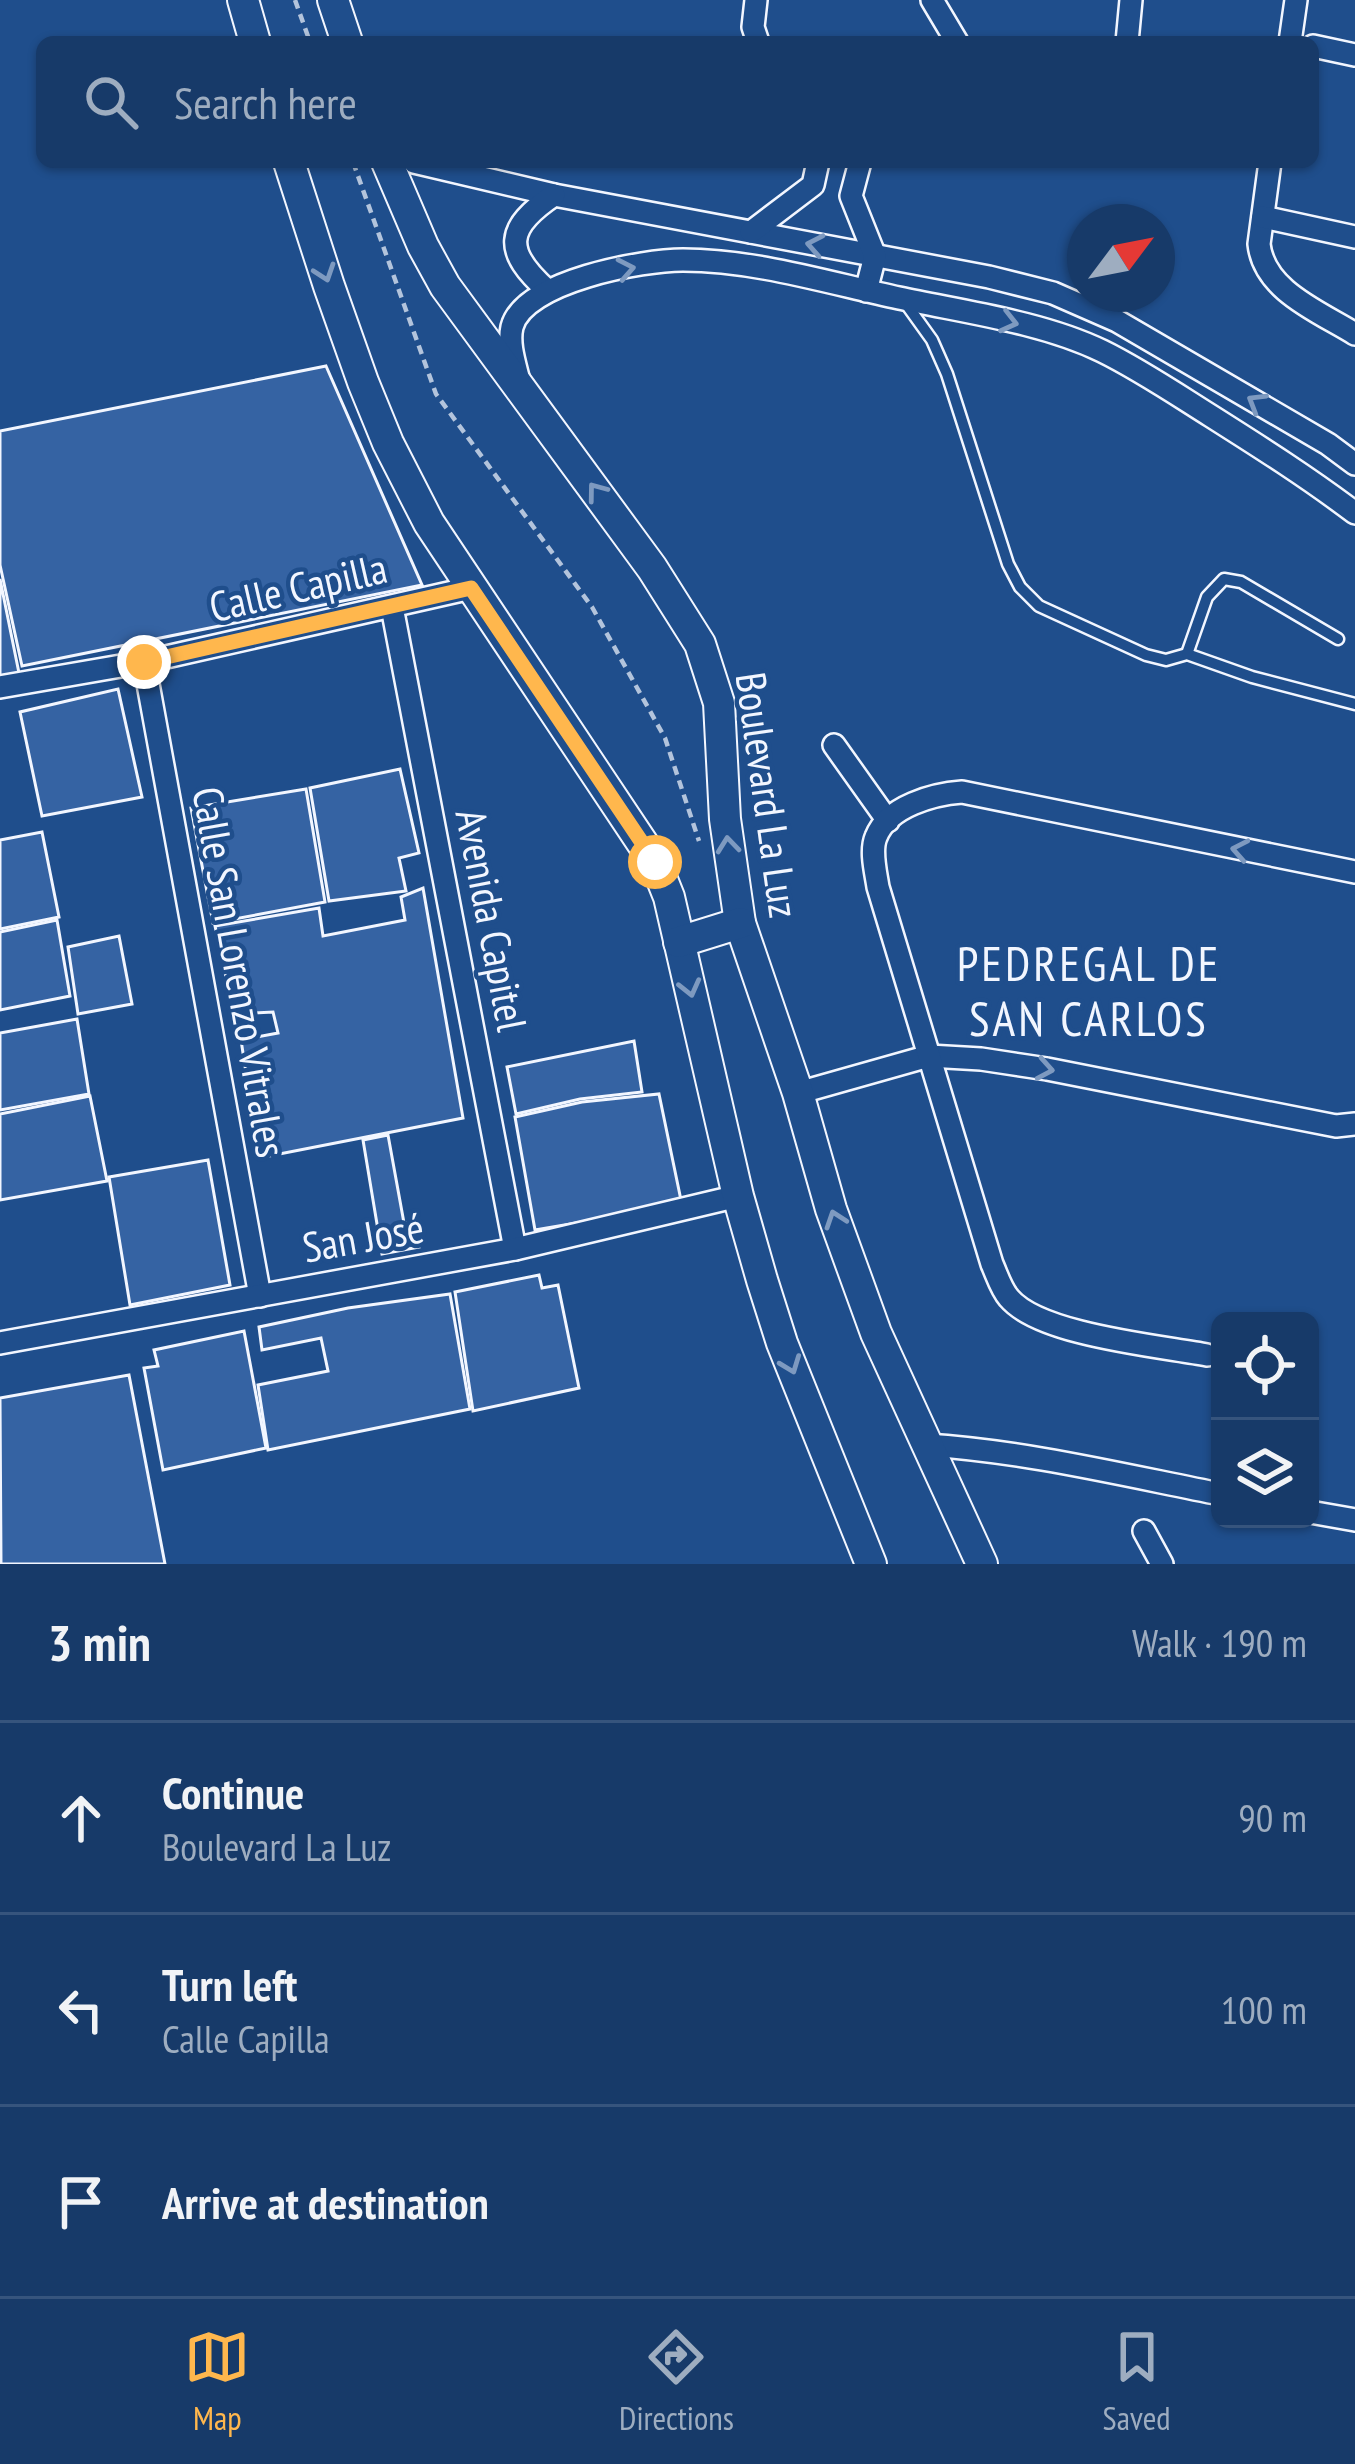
<!DOCTYPE html>
<meta charset="utf-8">
<style>
body{margin:0;font-family:"PT Sans Narrow",sans-serif;background:#244571;color:#f1f3f6}
.controls{position:absolute;right:36px;bottom:36px;display:grid;overflow:hidden;border-radius:18px;box-shadow:0 3px 9px #0004}
.controls button{width:108px;height:108px;display:grid;place-items:center;padding:0;border:0;border-bottom:3px solid #36547d;background:#173a69;color:#f1f3f6;font:60px sans-serif}
.compass{position:absolute;left:1067px;top:204px;width:108px;height:108px;border-radius:50%;background:#173a69;box-shadow:0 3px 9px #0004;rotate:58deg}
.stop{position:absolute;width:36px;height:36px;margin:-27px;border:9px solid #ffb74d;border-radius:50%;background:#fff}
.stop.end{background:#ffb74d;border-color:#fff;box-shadow:0 3px 12px #0008}
.list{margin:0;padding:0;list-style:none}
h2{display:flex;justify-content:space-between;align-items:center;height:156px;margin:0;padding:0 48px;font-size:51px}
h2 small{font-size:39px;font-weight:400;color:#9eadc0}
.list li{display:grid;grid-template-columns:78px 1fr auto;gap:36px;align-items:center;box-sizing:border-box;height:192px;padding:0 48px;border-top:3px solid #36547d}
.list b{display:block;font-size:45px;white-space:nowrap}
.list p{margin:0;font-size:39px;white-space:nowrap;color:#9eadc0}
.list em{font-size:39px;font-style:normal;color:#9eadc0}
.icon{flex:none;width:66px;height:66px;fill:none;stroke:currentColor;stroke-width:2;stroke-linecap:round;stroke-linejoin:round}
.map{position:relative;flex:none;width:1355px;height:1564px;overflow:hidden}
.search{position:absolute;background:#173a69;box-shadow:0 3px 9px #0004;left:36px;right:36px;top:36px;height:132px;display:flex;align-items:center;gap:30px;box-sizing:border-box;padding:0 42px;border-radius:18px;color:#9eadc0;font-size:45px}
.sheet{height:732px;background:#173a69}
nav{display:flex;justify-content:space-around;align-items:center;box-sizing:border-box;height:168px;border-top:3px solid #36547d;background:#173a69;font-size:33px;color:#9eadc0}
nav a{display:grid;justify-items:center;gap:6px}
nav .on{color:#ffb74d}
.map>svg:first-child{display:block}
.building{fill:#3563a3;stroke:#f2f6ff;stroke-width:3}
.lines{fill:none;stroke-linecap:round;stroke-linejoin:round}
.service-casing{stroke:#f2f6ff;stroke-width:15}
.minor-casing{stroke:#f2f6ff;stroke-width:26}
.secondary-casing{stroke:#f2f6ff;stroke-width:34}
.path{stroke:#b3c4dc;stroke-width:4.5;stroke-dasharray:9 6;stroke-linecap:butt}
.service{stroke:#1f4e8c;stroke-width:10}
.minor{stroke:#1f4e8c;stroke-width:21}
.secondary{stroke:#1f4e8c;stroke-width:30}
.oneway{stroke:#7e9ac0}
.route{stroke:#ffb74d;stroke-width:15}
.labels{text-anchor:middle;dominant-baseline:central;stroke-width:9;stroke-linejoin:round;paint-order:stroke}
.street-label{font-size:42px;fill:#f2f6ff;stroke:#1f4e8c}
.quarter-label{font-size:48px;letter-spacing:3px;fill:#f2f6ff;stroke:#1f4e8c}
</style>
<div class="map">
<svg width="1355" height="1564" viewBox="0 0 1355 1564">
<rect width="100%" height="100%" fill="#1f4e8c"/>
<g class="building">
<path d="M326 366 422 585 22 666 0 565V431Z"/>
<path d="M0 579 19 673 0 676Z"/>
<path d="M118 689 142 797 42 816 20 712Z"/>
<path d="M400 769 419 853 399 858 406 891 329 901 310 788Z"/>
<path d="M306 789 325 902 213 923 191 808Z"/>
<path d="M42 832 59 917 0 929V840Z"/>
<path d="M423 888 463 1118 259 1158 241 1040 278 1033 273 1012 234 1014 215 926 319 908 323 936 405 920 401 897Z"/>
<path d="M57 920 70 996 0 1010V932Z"/>
<path d="M119 936 132 1004 78 1014 68 947Z"/>
<path d="M77 1019 89 1094 0 1110V1033Z"/>
<path d="M634 1041 642 1092 580 1099 516 1114 507 1067Z"/>
<path d="M659 1094 682 1205 535 1230 515 1117 582 1102Z"/>
<path d="M90 1096 107 1181 0 1200V1114Z"/>
<path d="M388 1135 404 1223H415L419 1247 382 1254 363 1140Z"/>
<path d="M208 1160 230 1285 130 1305 109 1177Z"/>
<path d="M539 1275 542 1288 558 1285 579 1388 473 1411 455 1292Z"/>
<path d="M450 1294 470 1409 268 1450 258 1385 328 1371 321 1338 262 1350 259 1327 348 1308Z"/>
<path d="M244 1331 266 1448 163 1470 144 1368 158 1366 154 1350Z"/>
<path d="M129 1375 165 1564H1L0 1398Z"/>
</g>
<g class="lines">
<defs>
<g id="service">
<path d="M904 301 932 340 947 374 1008 564 1020 587 1039 606 1146 655 1166 660 1187 654 1252 677 1355 704"/>
<path d="M1187 654 1207 597 1224 579 1241 582 1338 639"/>
</g>
<g id="minor">
<path d="M756 0 753 27 758 42"/>
<path d="M932 0 957 42"/>
<path d="M1127 42 1131 0"/>
<path d="M1290 42 1296 0"/>
<path d="M1313 46 1355 55"/>
<path d="M414 162 554 195 989 277 1053 293 1117 321 1328 444 1355 464"/>
<path d="M860 162 851 196 875 256 866 291"/>
<path d="M1270 162 1259 244C1264 291 1320 312 1355 334"/>
<path d="M1263 217 1355 237"/>
<path d="M751 232 813 185 818 162"/>
<path d="M548 291C503 251 505 228 554 195"/>
<path d="M519 381C515 364 508 344 512 327 524 281 643 260 683 260 755 260 829 283 899 298 964 312 1042 322 1102 351 1139 369 1176 394 1211 416 1260 447 1309 478 1355 513"/>
<path d="M392 607 515 1249"/>
<path d="M144 662 260 1296"/>
<path d="M0 687 144 662 471 588"/>
<path d="M834 745 888 821"/>
<path d="M798 1093 929 1056 981 1059 1047 1069 1336 1126 1355 1124"/>
<path d="M0 1343 515 1249 738 1196"/>
<path d="M1207 1355C1159 1346 1040 1335 1009 1298 1001 1289 997 1275 992 1264L878 887C876 873 870 851 876 837 888 806 934 794 962 792L1355 872"/>
<path d="M926 1445C1024 1451 1123 1475 1220 1494"/>
<path d="M1310 1512 1355 1520"/>
<path d="M1144 1531 1162 1564"/>
</g>
<g id="secondary">
<path d="M243 0 255 42"/>
<path d="M333 0 347 42"/>
<path d="M289 162 329 286 363 382 388 443 429 523 655 862 669 897 738 1196 762 1280 782 1343 871 1564"/>
<path d="M387 162 423 246 445 286 652 568 700 644 719 703 725 819 740 923 798 1093 831 1209 876 1333 982 1564"/>
<path d="M679 942 740 923"/>
</g>
</defs>
<use href="#service" class="service-casing"/>
<use href="#minor" class="minor-casing"/>
<use href="#secondary" class="secondary-casing"/>
<g class="path">
<path d="M295 0 310 42"/>
<path d="M353 162 436 394 592 607 665 738 699 841"/>
</g>
<use href="#service" class="service"/>
<use href="#minor" class="minor"/>
<use href="#secondary" class="secondary"/>
</g>
<defs><path id="oneway-chevron" d="M-2-3.5L2.5 0L-2 3.5" fill="none" stroke-width="1.6" stroke-linecap="round" stroke-linejoin="round" transform="scale(3)"/></defs>
<g class="oneway">
<use href="#oneway-chevron" transform="translate(815 245) rotate(-169)"/>
<use href="#oneway-chevron" transform="translate(626 269) rotate(-11)"/>
<use href="#oneway-chevron" transform="translate(325 273) rotate(71)"/>
<use href="#oneway-chevron" transform="translate(1009 322) rotate(14)"/>
<use href="#oneway-chevron" transform="translate(1256 402) rotate(-149)"/>
<use href="#oneway-chevron" transform="translate(596 491) rotate(-127)"/>
<use href="#oneway-chevron" transform="translate(728 845) rotate(-96)"/>
<use href="#oneway-chevron" transform="translate(1240 850) rotate(-169)"/>
<use href="#oneway-chevron" transform="translate(690 988) rotate(76)"/>
<use href="#oneway-chevron" transform="translate(1045 1069) rotate(10)"/>
<use href="#oneway-chevron" transform="translate(835 1219) rotate(-109)"/>
<use href="#oneway-chevron" transform="translate(791 1365) rotate(69)"/>
</g>
<g class="lines">
<path class="route" d="M144 662 471 588 655 862"/>
</g>
<g class="labels">
<g class="street-label">
<text transform="translate(298 587) rotate(-13)">Calle Capilla</text>
<text transform="translate(768 795) rotate(82)">Boulevard La Luz</text>
<text transform="translate(492 920) rotate(79)">Avenida Capitel</text>
<text transform="translate(240 972) rotate(80)">Calle San Lorenzo Vitrales</text>
<text transform="translate(363 1237) rotate(-10)">San José</text>
</g>
<g class="quarter-label">
<text x="1089" y="963">PEDREGAL DE<tspan x="1089" dy="55">SAN CARLOS</tspan></text>
</g>
</g>
</svg>
<div class="controls">
<button><svg class="icon" aria-label="locate" viewBox="0 0 24 24"><circle cx="12" cy="12" r="6"/><path d="M12 2v4M12 18v4M2 12h4M18 12h4"/></svg></button>
<button><svg class="icon" aria-label="layers" viewBox="0 0 24 24"><path d="M12 4l9 5-9 5-9-5zM3 14l9 5 9-5"/></svg></button>
</div>
<svg class="compass" viewBox="-18 -18 36 36"><path d="M0-13l5 13h-10z" fill="#e53935"/><path d="M0 13l5-13h-10z" fill="#9eadc0"/></svg>
<div class="stop" style="left:655px;top:862px"></div>
<div class="stop end" style="left:144px;top:662px"></div>
<div class="search"><svg class="icon" aria-label="search" viewBox="0 0 24 24"><circle cx="10" cy="10" r="6"/><path d="M15 15l6 6"/></svg>Search here</div>
</div>
<section class="sheet">
<h2>3 min<small>Walk · 190 m</small></h2>
<ul class="list">
<li><svg class="icon" aria-label="ahead" viewBox="0 0 24 24"><path d="M12 20V5M6 11l6-6 6 6"/></svg><div><b>Continue</b><p>Boulevard La Luz</p></div><em>90 m</em></li>
<li><svg class="icon" aria-label="left" viewBox="0 0 24 24"><path d="M17 20v-9H6M10 6l-5 5 5 5"/></svg><div><b>Turn left</b><p>Calle Capilla</p></div><em>100 m</em></li>
<li><svg class="icon" aria-label="arrive" viewBox="0 0 24 24"><path d="M6 21V4h12l-3 4 3 4H6"/></svg><div><b>Arrive at destination</b></div></li>
</ul>
</section>
<nav>
<a class="on"><svg class="icon" aria-label="map" viewBox="0 0 24 24"><path d="M3 6l6-2 6 2 6-2v14l-6 2-6-2-6 2zM9 4v14M15 6v14"/></svg>Map</a>
<a><svg class="icon" aria-label="directions" viewBox="0 0 24 24"><path d="M12 3l9 9-9 9-9-9zM9 14v-3h6M13 9l2 2-2 2"/></svg>Directions</a>
<a><svg class="icon" aria-label="saved" viewBox="0 0 24 24"><path d="M7 4h10v16l-5-4-5 4z"/></svg>Saved</a>
</nav>
